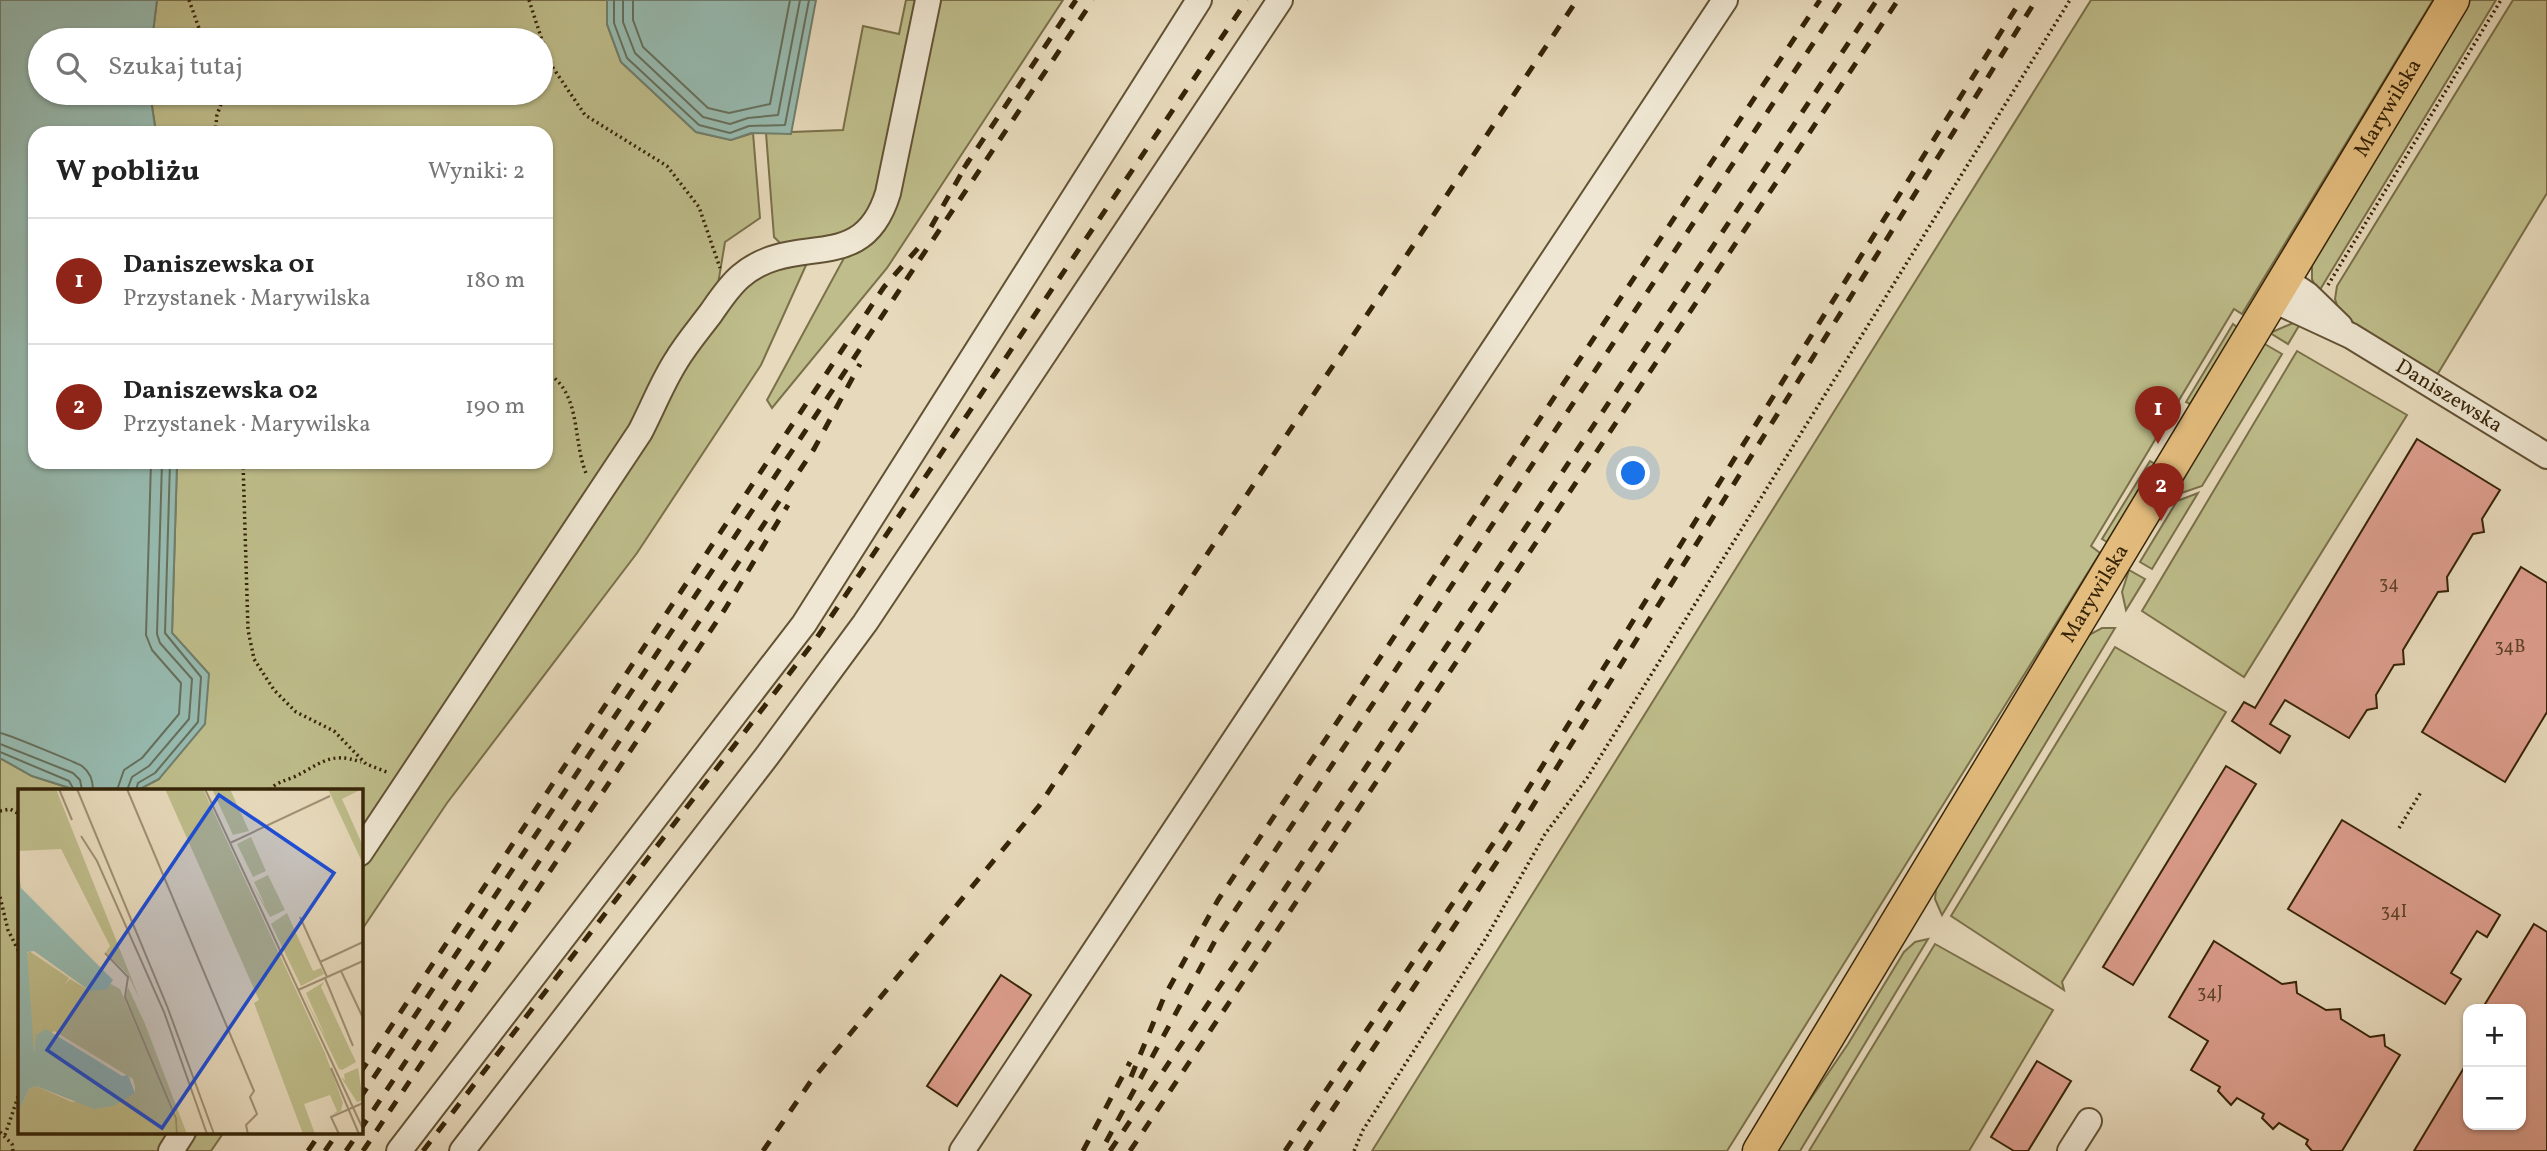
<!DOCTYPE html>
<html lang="pl">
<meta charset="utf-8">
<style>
body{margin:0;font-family:Vollkorn,serif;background:#f6f6f6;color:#222}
.controls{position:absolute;right:21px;bottom:21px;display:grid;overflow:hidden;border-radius:14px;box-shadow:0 2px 5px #0004}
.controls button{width:63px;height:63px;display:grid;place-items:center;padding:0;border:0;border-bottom:2px solid #e0e0e0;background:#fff;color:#222;font:35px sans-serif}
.you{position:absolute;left:1634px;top:474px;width:24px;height:24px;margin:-18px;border:5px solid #fff;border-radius:50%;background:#1a73e8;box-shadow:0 0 0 10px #1a73e833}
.badge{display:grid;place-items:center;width:46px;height:46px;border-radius:50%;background:#8f2418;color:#fff;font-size:23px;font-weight:700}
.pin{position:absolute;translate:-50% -58px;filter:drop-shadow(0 2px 4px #0008)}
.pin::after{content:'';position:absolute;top:37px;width:24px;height:21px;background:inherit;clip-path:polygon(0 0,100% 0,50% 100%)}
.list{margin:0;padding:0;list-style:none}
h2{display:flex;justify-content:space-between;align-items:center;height:91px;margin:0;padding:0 28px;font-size:30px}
h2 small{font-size:23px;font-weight:400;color:#767676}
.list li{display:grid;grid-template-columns:46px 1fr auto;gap:21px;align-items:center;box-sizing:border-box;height:126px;padding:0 28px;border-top:2px solid #e0e0e0}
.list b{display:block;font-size:26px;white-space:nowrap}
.list p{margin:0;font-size:23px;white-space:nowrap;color:#767676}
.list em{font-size:23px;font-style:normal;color:#767676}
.icon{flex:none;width:38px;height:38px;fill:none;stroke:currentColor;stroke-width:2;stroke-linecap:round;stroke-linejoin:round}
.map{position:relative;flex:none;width:2547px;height:1151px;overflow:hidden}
.search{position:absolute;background:#fff;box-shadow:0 2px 5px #0004;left:28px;top:28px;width:525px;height:77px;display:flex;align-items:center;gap:18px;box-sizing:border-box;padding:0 24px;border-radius:38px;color:#767676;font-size:26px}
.panel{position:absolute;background:#fff;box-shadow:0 2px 5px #0004;left:28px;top:126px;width:525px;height:343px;border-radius:21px}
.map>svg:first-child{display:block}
.green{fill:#bebd8b;stroke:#7a7049;stroke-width:2}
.water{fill:#97bbb1;stroke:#707f6d;stroke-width:2}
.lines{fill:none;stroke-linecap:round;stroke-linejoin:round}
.shore{stroke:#66705c;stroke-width:2}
.building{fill:#dc9d8c;stroke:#362407;stroke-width:2}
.minor-casing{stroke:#625234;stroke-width:28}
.major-casing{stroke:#362407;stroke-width:35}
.path{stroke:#362407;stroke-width:3.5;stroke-dasharray:2 3.5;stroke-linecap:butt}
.minor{stroke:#efe7d3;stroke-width:24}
.major{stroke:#e4bd7e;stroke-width:32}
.rail{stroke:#362407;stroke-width:5;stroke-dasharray:12 12;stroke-linecap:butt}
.labels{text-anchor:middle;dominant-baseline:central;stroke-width:5;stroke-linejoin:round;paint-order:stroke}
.number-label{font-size:18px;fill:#604228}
.street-label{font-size:21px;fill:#362407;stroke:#efe7d3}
.inset-road{fill:none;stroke:#a09174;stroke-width:2}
.view{fill:#1d4ed8;fill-opacity:0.15;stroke:#1d4ed8;stroke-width:3.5}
.inset-edge{fill:none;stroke:#362407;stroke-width:3.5}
</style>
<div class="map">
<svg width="2547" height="1151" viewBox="0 0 2547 1151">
<rect width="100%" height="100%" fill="#e7dabc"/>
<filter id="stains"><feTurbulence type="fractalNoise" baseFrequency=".00286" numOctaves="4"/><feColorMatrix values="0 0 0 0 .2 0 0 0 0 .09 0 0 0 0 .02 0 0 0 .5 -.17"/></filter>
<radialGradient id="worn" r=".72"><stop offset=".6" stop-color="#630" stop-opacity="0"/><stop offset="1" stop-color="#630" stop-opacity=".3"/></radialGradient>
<g class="green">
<path d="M157 0H607V24L621 62 696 132 731 140 753 133 760 218 725 242 717 290 635 427 361 840 360 790H138L159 779 209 674 172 633 177 462H546V133H156L150 93H541V40H152Z"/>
<path d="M906 0H920L876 207 844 235 781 244 774 237 766 133 843 130 863 26 899 34Z"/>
<path d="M938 0H1063L887 268 772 408 767 400 844 258C868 250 883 239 893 214Z"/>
<path d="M2091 0H2433L2242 314 2234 309 2091 546 2100 553 1727 1151H1372Z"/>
<path d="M2470 0H2496L2318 293 2312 279V261Z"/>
<path d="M2513 0H2547V193L2437 375 2340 314 2335 299 2337 286Z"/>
<path d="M807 263 761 365 637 553 447 803 361 931V871L686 363 743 286 767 273Z"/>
<path d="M2293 323 2300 324 2288 344 2270 333Z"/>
<path d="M2233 324 2237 327 2190 404 2186 402Z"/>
<path d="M2263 343 2282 354 2202 486 2170 497Z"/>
<path d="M2297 351 2407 415 2244 677 2142 611Z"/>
<path d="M2150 461 2155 464 2107 542 2102 539Z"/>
<path d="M2198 493 2152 569 2140 562 2177 501Z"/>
<path d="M2129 570 2145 579 2126 610 2122 592Z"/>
<path d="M2102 628H2115L1942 915 1935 899 1937 880 2087 636Z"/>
<path d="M2115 647 2226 712 2062 982 2064 990 1951 916Z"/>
<path d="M0 758 32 776 76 790H19V1132H174L161 1151H0Z"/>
<path d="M1928 939 1800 1151H1775L1848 1044 1904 952 1915 942Z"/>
<path d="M1935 944 2053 1010 1969 1151H1809Z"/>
<path d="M192 1132H224L211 1151H179Z"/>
</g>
<g class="water">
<path d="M0 0H157L152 40H40V93H150L156 133H35V462H177L172 633 209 674 205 724 159 779 138 790H76L32 776 0 758Z"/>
<path d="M607 0H816L791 134 751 133 731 140 696 132 621 62 607 24Z"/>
</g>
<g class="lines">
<g class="shore">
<path d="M614 0V23L627 58 699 125 730 133 749 126 785 125 809 0"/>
<path d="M623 0V22L635 53 703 117 730 124 748 118 778 115 800 0"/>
<path d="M633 0V20L643 47 708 108 729 113 770 104 790 0"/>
<path d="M0 733C5 733 77 763 82 766 90 772 93 781 93 790"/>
<path d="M0 744 73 773 80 780 82 790"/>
<path d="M0 752 69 781 74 790"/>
<path d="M117 790 124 770 142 758 179 714 181 683 152 650 146 635 151 462"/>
<path d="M127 790 132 777 149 766 189 719 192 679 160 643 157 634 162 462"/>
<path d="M136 790 138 783 155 773 198 722 201 677 165 633 170 462"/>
</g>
</g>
<g class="building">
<path d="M2417 439 2500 490 2482 519 2484 532 2473 534 2447 577 2448 591 2438 592 2403 650 2404 664 2394 665 2376 695 2377 708 2367 710 2349 738 2285 700 2270 724 2290 736 2280 753 2232 721 2244 702 2255 708Z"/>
<path d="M2521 567 2547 583V712L2505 782 2422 732Z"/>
<path d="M2226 766 2256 784 2133 985 2103 967Z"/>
<path d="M2342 820 2500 915 2487 937 2477 931 2451 973 2461 979 2445 1004 2288 909Z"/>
<path d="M2534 924 2547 932V1151H2414L2468 1061V1125H2521V1009H2482Z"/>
<path d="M2214 941 2282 984 2296 982 2297 993 2326 1010 2340 1009 2341 1019 2370 1037 2384 1035 2385 1046 2400 1055 2342 1151H2312L2306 1144 2308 1140 2279 1123 2273 1129 2262 1118 2264 1114 2237 1098 2231 1105 2218 1091 2220 1087 2191 1070 2208 1041 2169 1017Z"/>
<path d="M1001 975 1031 995 957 1106 927 1086Z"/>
<path d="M2037 1061 2071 1081 2028 1151H2014L1991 1137Z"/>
</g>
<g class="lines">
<defs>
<g id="minor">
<path d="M2284 279 2308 295 2340 326"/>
<path id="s1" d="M2271 299 2351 336 2547 456"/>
<path d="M360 853 640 432C652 409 662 383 676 361 686 344 699 329 711 313 720 300 729 286 741 276 795 230 862 278 888 193L928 0"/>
<path d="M171 1151 183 1132"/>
<path d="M399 1151 804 624 1199 0"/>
<path d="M462 1151 767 756 865 623 1280 0"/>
<path d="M962 1151 1725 0"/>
<path d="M2070 1151 2089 1121"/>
</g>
<g id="major">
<path id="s2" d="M1759 1151 2453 0"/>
</g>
</defs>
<use href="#minor" class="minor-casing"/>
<use href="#major" class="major-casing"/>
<g class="path">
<path d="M189 0 200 31 208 40"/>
<path d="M529 0 549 62 585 115 667 166 699 207 720 268"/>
<path d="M215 133 217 115 225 93"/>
<path d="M2328 285 2501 0"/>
<path d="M546 372C582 393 572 439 586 473"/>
<path d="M243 462 248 630 254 659 274 690 296 712 334 731 366 764 389 773"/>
<path d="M270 790C276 782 285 781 294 777 321 764 329 751 361 762"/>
<path d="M0 811 10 809 19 814"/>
<path d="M2399 828 2421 792"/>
<path d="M0 897 8 930 19 952"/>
<path d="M0 1132 12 1144 13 1151"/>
<path d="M5 1135 19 1094"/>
<path d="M1354 1151 1363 1130 1486 938 1545 834 1587 778 2070 0"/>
</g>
<use href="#minor" class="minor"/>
<use href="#major" class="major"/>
<g class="rail">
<path d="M964 168 1076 0"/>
<path d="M931 227 969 160"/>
<path d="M360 1073 884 287 919 247"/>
<path d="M1131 1077 1164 997 1218 900 1820 0"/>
<path d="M360 1098 1093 0"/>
<path d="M360 1130 814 449 860 364"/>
<path d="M1106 1142 1216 939 1842 0"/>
<path d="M308 1151 321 1132"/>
<path d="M325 1151 338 1132"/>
<path d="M346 1151 359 1132"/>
<path d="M363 1151 725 609 788 505"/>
<path d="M423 1151 816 639 1247 0"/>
<path d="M763 1151 811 1081 1039 806 1577 0"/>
<path d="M1083 1151 1130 1062"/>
<path d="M1110 1151 1877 0"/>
<path d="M1130 1151 1898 0"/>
<path d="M1285 1151 1503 829 2021 0"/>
<path d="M1305 1151 1514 836 2036 0"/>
</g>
</g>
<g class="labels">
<g class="number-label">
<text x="2389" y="584">34</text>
<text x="2510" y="647">34B</text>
<text x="2394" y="912">34I</text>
<text x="2210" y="993">34J</text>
</g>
<g class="street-label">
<text stroke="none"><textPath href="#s2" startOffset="1218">Marywilska</textPath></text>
<text stroke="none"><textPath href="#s1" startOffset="203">Daniszewska</textPath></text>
<text stroke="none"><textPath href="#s2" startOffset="651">Marywilska</textPath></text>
</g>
</g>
<g transform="translate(18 789)">
<rect width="345" height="345" fill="#e7dabc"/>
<path d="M0 0H38L122 211 110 186 88 163 92 157 43 60 0 62ZM147 0H185L307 264 325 314 323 322 314 326 319 322 312 306 286 315 297 345H285L236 214 241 211ZM194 0H212L231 42 215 46ZM310 0H344L324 10 345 57V75ZM233 48 248 82 235 88 219 55ZM250 86 267 121 252 128 233 94 248 118 236 93ZM269 124 295 182 303 179 306 185 283 197 253 135ZM11 162 51 189 47 195 52 190 72 202 93 195 102 200 158 329V345H0V324L11 300 18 297 54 313 117 304V298L115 290 36 242 17 257 16 264 7 167ZM306 193 303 198 338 273 324 281 320 279 322 282 285 205 308 249 288 204ZM110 198 127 235 169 345H160L159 328 108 208ZM340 279 345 311 339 313 323 288 327 291 326 285Z" fill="#bebd8b"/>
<path d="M0 79 3 99 95 191 89 200 72 202 16 162 9 163 16 263 18 246 28 240 104 287 110 286 117 304 95 317 76 320 18 297 11 300 0 324Z" fill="#97bbb1"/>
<path class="inset-road" d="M41 0 54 31M59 0 149 217 196 345M109 0 236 302 232 308 239 325 228 336 230 345M187 0 345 340M63 47 79 72 146 223 189 345M212 54 312 7M282 128 309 188M87 164 110 188 107 208 158 329 159 345M302 173 345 153M323 182 345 229M307 189 335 257M280 201 345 172M313 279 341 345M321 345 313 328 345 314"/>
<path class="view" d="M201 6 316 84 144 339 29 261Z"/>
<rect width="345" height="345" class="inset-edge"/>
</g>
<rect width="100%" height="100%" filter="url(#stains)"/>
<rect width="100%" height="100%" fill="url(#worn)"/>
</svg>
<div class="controls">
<button>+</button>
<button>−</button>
</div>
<div class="you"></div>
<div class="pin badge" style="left:2158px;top:444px">1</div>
<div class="pin badge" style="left:2161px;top:521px">2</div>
<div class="search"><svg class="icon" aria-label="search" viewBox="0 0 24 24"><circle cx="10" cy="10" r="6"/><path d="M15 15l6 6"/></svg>Szukaj tutaj</div>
<section class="panel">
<h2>W pobliżu<small>Wyniki: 2</small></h2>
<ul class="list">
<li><span class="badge">1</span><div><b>Daniszewska 01</b><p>Przystanek · Marywilska</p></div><em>180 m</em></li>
<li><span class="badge">2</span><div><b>Daniszewska 02</b><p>Przystanek · Marywilska</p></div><em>190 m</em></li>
</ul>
</section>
</div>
